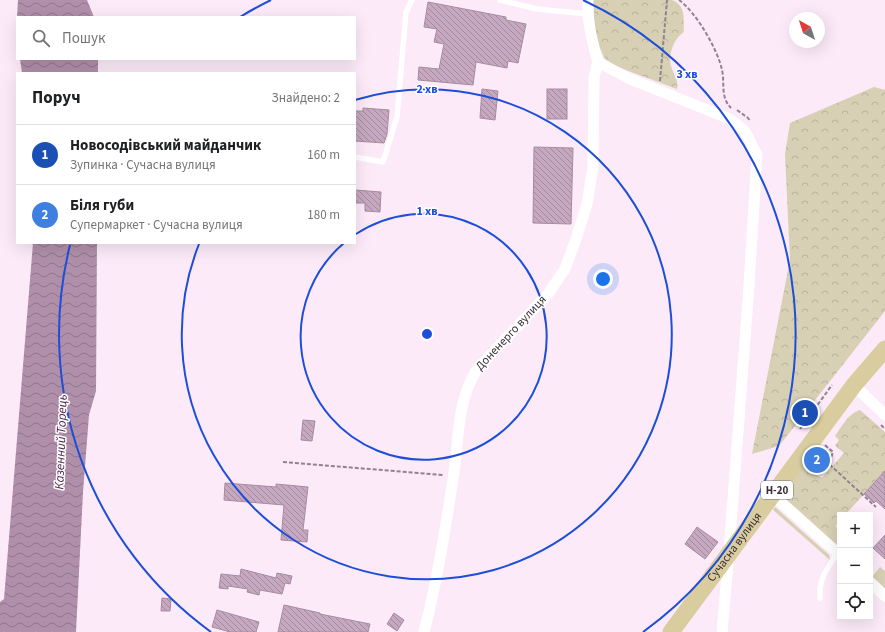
<!DOCTYPE html>
<html lang="uk">
<meta charset="utf-8">
<style>
body{margin:0;font-family:"Source Sans 3",sans-serif;background:#f2f2f2;color:#202124}
.controls{position:absolute;right:12px;bottom:12px;display:grid;overflow:hidden;border-radius:0px;box-shadow:0 4px 16px #0002}
.controls button{width:36px;height:36px;display:grid;place-items:center;padding:0;border:0;border-bottom:1px solid #e0e0e0;background:#fff;color:#202124;font:20px sans-serif}
.compass{position:absolute;left:789px;top:12px;width:36px;height:36px;border-radius:50%;background:#fff;box-shadow:0 4px 16px #0002;rotate:321deg}
.you{position:absolute;left:603px;top:279px;width:14px;height:14px;margin:-10px;border:3px solid #fff;border-radius:50%;background:#1a73e8;box-shadow:0 0 0 6px #1a73e833}
.badge{display:grid;place-items:center;width:26px;height:26px;border-radius:50%;background:#846e0c;color:#fff;font-size:13px;font-weight:700}
.pin{position:absolute;translate:-50% -50%;border:2px solid #fff;box-shadow:0 1px 4px #0006}
.list{margin:0;padding:0;list-style:none}
h2{display:flex;justify-content:space-between;align-items:center;height:52px;margin:0;padding:0 16px;font-size:17px}
h2 small{font-size:13px;font-weight:400;color:#757577}
.list li{display:grid;grid-template-columns:26px 1fr auto;gap:12px;align-items:center;box-sizing:border-box;height:60px;padding:0 16px;border-top:1px solid #e0e0e0}
.list b{display:block;font-size:15px;white-space:nowrap}
.list p{margin:0;font-size:13px;white-space:nowrap;color:#757577}
.list em{font-size:13px;font-style:normal;color:#757577}
.icon{flex:none;width:22px;height:22px;fill:none;stroke:currentColor;stroke-width:2;stroke-linecap:round;stroke-linejoin:round}
.map{position:relative;flex:none;width:885px;height:632px;overflow:hidden}
.search{position:absolute;background:#fff;box-shadow:0 4px 16px #0002;left:16px;top:16px;width:340px;height:44px;display:flex;align-items:center;gap:10px;box-sizing:border-box;padding:0 14px;border-radius:0px;color:#757577;font-size:15px}
.panel{position:absolute;background:#fff;box-shadow:0 4px 16px #0002;left:16px;top:72px;width:340px;height:172px;border-radius:0px}
.map>svg:first-child{display:block}
.green{fill:#d8d0b4}
.forest{fill:url(#forest-crowns)}
.water{fill:url(#water-waves)}
.building{fill:url(#building-back-hatch);stroke:#a68ba1}
.lines{fill:none;stroke-linecap:round;stroke-linejoin:round}
.path{stroke:#91838e;stroke-width:2;stroke-dasharray:4 2;stroke-linecap:butt}
.lane{stroke:#fff;stroke-width:5.5}
.street{stroke:#fff;stroke-width:11}
.primary{stroke:#d9cd9f;stroke-width:17}
.ring{fill:none;stroke:#1d4ed8;stroke-width:2}
.labels{text-anchor:middle;dominant-baseline:central;stroke-width:3;stroke-linejoin:round;paint-order:stroke}
.shield{fill:#fff;stroke:#746d73;stroke-width:1}
.shield-label{font-size:11px;font-weight:bold;fill:#392e37}
.street-label{font-size:12px;fill:#392e37;stroke:#fff}
.water-label{font-size:13px;font-style:italic;fill:#4d2347;stroke:#fff}
.centre{fill:#1d4ed8;stroke:#fff;stroke-width:2}
.ring-label{font-size:12px;text-anchor:middle;font-weight:bold;fill:#1d4ed8;stroke:#fff;stroke-width:3;stroke-linejoin:round;paint-order:stroke}
</style>
<div class="map">
<svg width="885" height="632" viewBox="0 0 885 632">
<defs>
<pattern id="forest-crowns" width="20" height="18" patternUnits="userSpaceOnUse"><rect width="20" height="18" fill="#d8d0b4"/><path d="M2 6a3 3 0 1 1 6 0M12 15a3 3 0 1 1 6 0" fill="none" stroke="#bab39b"/></pattern>
<pattern id="water-waves" width="16" height="10" patternUnits="userSpaceOnUse"><rect width="16" height="10" fill="#b08faa"/><path d="M0 5q4-4 8 0t8 0" fill="none" stroke="#90758b"/></pattern>
<pattern id="building-back-hatch" width="6" height="6" patternUnits="userSpaceOnUse"><rect width="6" height="6" fill="#c6a9c0"/><path d="M-1 5l2 2M0 0l6 6M5-1l2 2" fill="none" stroke="#a28a9d"/></pattern>
</defs>
<rect width="100%" height="100%" fill="#fceaf8"/>
<g class="green">
<path d="M803 466 809 470 789 497 828 534 835 526 840 530V545L838 548 783 498 782 495Z"/>
<path d="M775 507 829 555 830 560 773 510Z"/>
<path d="M880 567 885 571V592L871 578Z"/>
</g>
<g class="forest">
<path d="M593 0H672C687 6 683 20 684 32 674 38 668 54 671 66 673 74 679 80 677 89L615 66 605 59 595 38Z"/>
<path d="M874 87 885 90V311L779 446 752 454 790 260 785 154 790 123Z"/>
<path d="M860 410 885 432V471L845 515H840V521L829 535 790 500 788 497 809 470 822 478 844 453 835 446 839 440 835 436C842 426 848 414 860 410Z"/>
</g>
<g class="water">
<path d="M18 0H87L94 17H17Z"/>
<path d="M20 59H98V73H22Z"/>
<path d="M33 243H97L96 391 89 415 83 492 76 632H0V602L4 599Z"/>
</g>
<g class="building">
<path d="M428 2 506 17V20L526 24 518 63 508 61 507 68 476 62 473 85 418 80 419 67 439 69 444 44 434 42 437 29 424 27Z"/>
<path d="M482 89 498 91 495 120 480 118Z"/>
<rect x="547" y="89" width="20" height="30"/>
<path d="M363 108 389 110 387 134 384 143 355 141V111H363Z"/>
<path d="M534 147 573 148 571 224 533 223Z"/>
<path d="M355 190 381 192 380 212 365 211V203H355Z"/>
<path d="M303 420 315 421 312 441 301 440Z"/>
<path d="M820 449 827 455 814 471 807 466Z"/>
<path d="M885 471V509L876 501 874 503 864 494Z"/>
<path d="M225 483 276 487V484L308 487 303 530H308L307 542 281 540 284 505 224 500Z"/>
<path d="M697 527 718 542 705 559 685 544Z"/>
<path d="M885 535V559L873 548Z"/>
<path d="M241 569 276 578 277 573 292 576 290 584 285 583 282 594 260 590 259 595 247 592 248 589 228 586V589L219 588 221 574 240 576Z"/>
<path d="M162 598 171 599 170 611H161Z"/>
<path d="M284 605 320 613V614L370 624 368 632H278Z"/>
<path d="M217 610 259 622 256 632H230L212 627Z"/>
<path d="M394 613 404 620 397 631 387 624Z"/>
</g>
<g class="lines">
<g class="path">
<path d="M679 0C696 12 718 50 722 70 725 83 720 97 731 108"/>
<path d="M660 81 667 0"/>
<path d="M737 110 748 118 750 121"/>
<path d="M881 425 885 429"/>
<path d="M800 429 832 385"/>
<path d="M825 445 833 452 829 464 876 507"/>
<path d="M283 462 443 475"/>
</g>
<g class="lane">
<path d="M500 0 537 9 588 14"/>
<path d="M355 157 383 162 397 117 406 12 412 0"/>
<path d="M820 598C819 586 822 576 829 566 832 561 835 558 836 552"/>
</g>
<g class="street">
<path d="M588 0C587 22 592 41 598 62L630 79 730 119 745 131 757 155 749 286 729 552 722 632"/>
<path d="M854 385 885 415"/>
<path d="M773 495 840 555"/>
<path d="M870 582 885 596"/>
<path d="M424 632C437 582 445 531 453 479 459 443 456 400 478 368L548 294 565 269 576 239 587 204 593 167 594 77 598 62"/>
</g>
<path class="primary" id="s1" d="M671 632 854 385 885 349"/>
</g>
<g class="ring">
<path d="M356 234A123 123 0 1 1 344 243"/>
<path d="M355 100A245 245 0 1 1 199 244"/>
<path d="M211 632A368 368 0 0 1 70 245M240 17A368 368 0 0 1 271 0M583 0A368 368 0 0 1 643 632"/>
</g>
<g class="labels">
<rect class="shield" x="761" y="481" width="32" height="18" rx="3"/>
<g class="shield-label">
<text x="777" y="490">Н-20</text>
</g>
<g class="street-label">
<text transform="translate(511 333) rotate(-47)">Доненерго вулиця</text>
<text stroke="none"><textPath href="#s1" startOffset="106">Сучасна вулиця</textPath></text>
</g>
<g class="water-label">
<text transform="translate(61 442) rotate(-88)">Казенний Торець</text>
</g>
</g>
<circle cx="427" cy="334" r="6" class="centre"/>
<g class="ring-label">
<text x="687" y="78">3 хв</text>
<text x="427" y="93">2 хв</text>
<text x="427" y="215">1 хв</text>
</g>
</svg>
<div class="controls">
<button>+</button>
<button>−</button>
<button><svg class="icon" aria-label="locate" viewBox="0 0 24 24"><circle cx="12" cy="12" r="6"/><path d="M12 2v4M12 18v4M2 12h4M18 12h4"/></svg></button>
</div>
<svg class="compass" viewBox="-18 -18 36 36"><path d="M0-13l5 13h-10z" fill="#e53935"/><path d="M0 13l5-13h-10z" fill="#757577"/></svg>
<div class="you"></div>
<div class="pin badge" style="left:805px;top:413px;background:#1a4fb4">1</div>
<div class="pin badge" style="left:817px;top:460px;background:#3f7fe0">2</div>
<div class="search"><svg class="icon" aria-label="search" viewBox="0 0 24 24"><circle cx="10" cy="10" r="6"/><path d="M15 15l6 6"/></svg>Пошук</div>
<section class="panel">
<h2>Поруч<small>Знайдено: 2</small></h2>
<ul class="list">
<li><span class="badge" style="background:#1a4fb4">1</span><div><b>Новосодівський майданчик</b><p>Зупинка · Сучасна вулиця</p></div><em>160 m</em></li>
<li><span class="badge" style="background:#3f7fe0">2</span><div><b>Біля губи</b><p>Супермаркет · Сучасна вулиця</p></div><em>180 m</em></li>
</ul>
</section>
</div>
